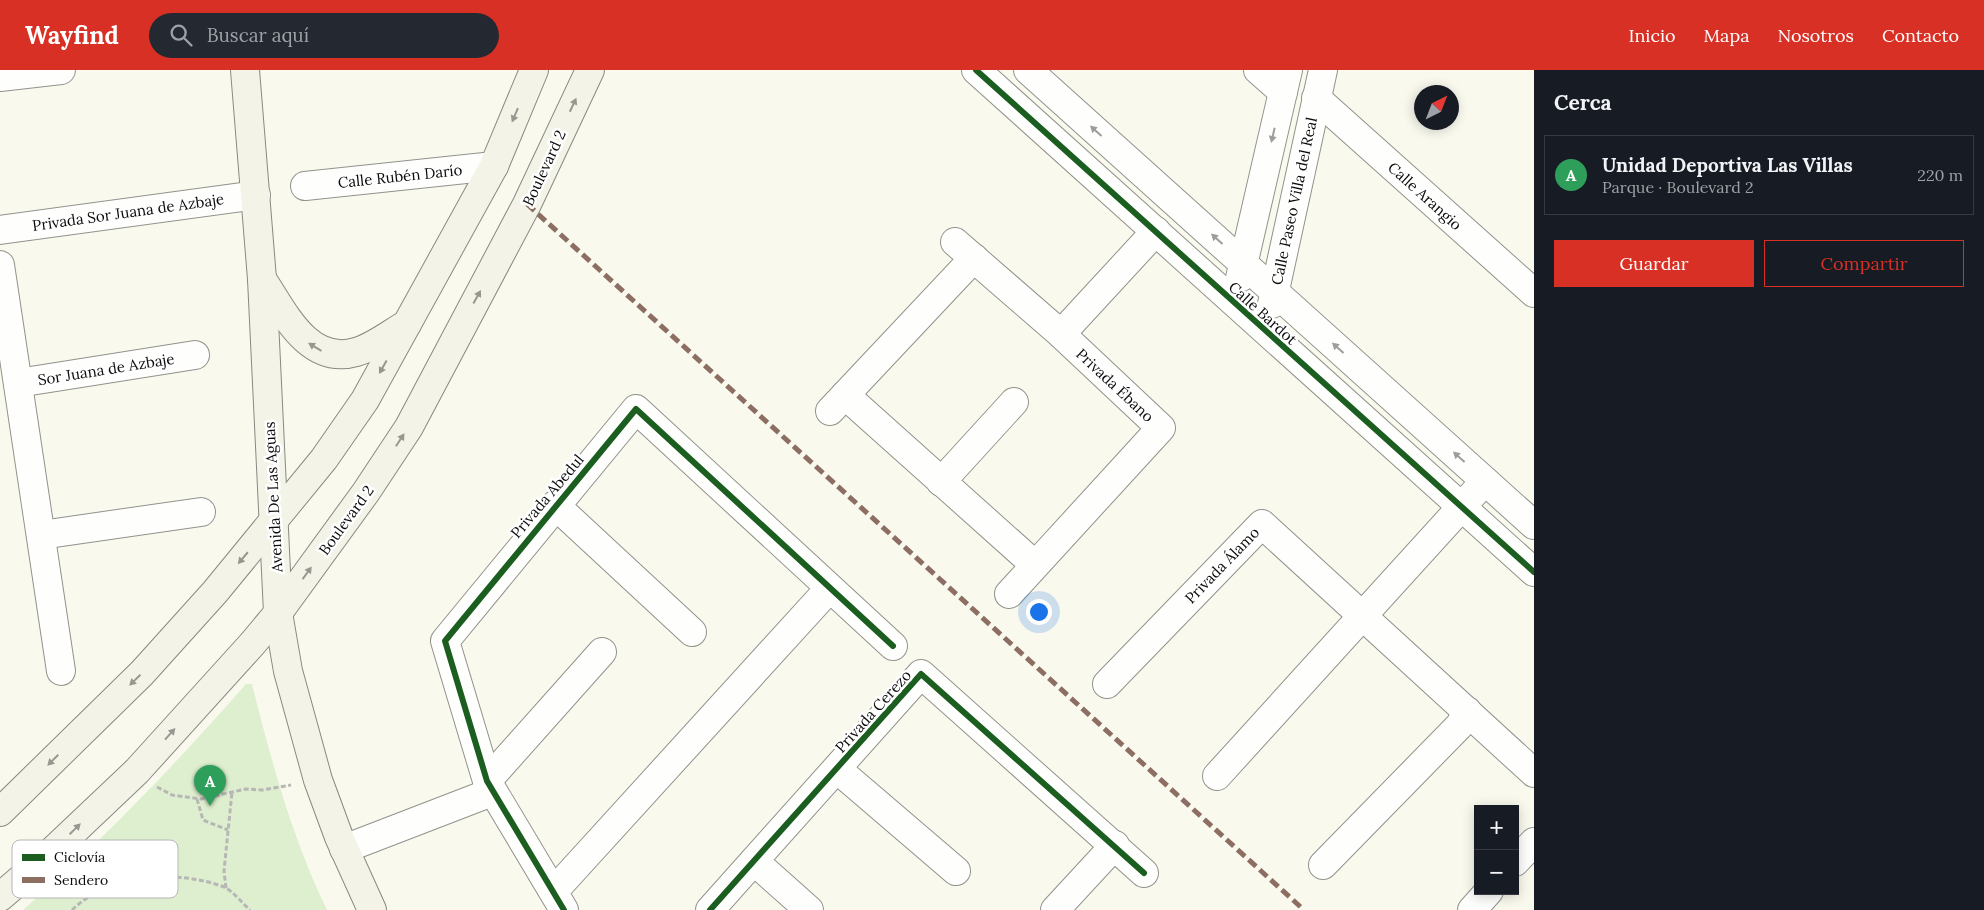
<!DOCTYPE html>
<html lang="es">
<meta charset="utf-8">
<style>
body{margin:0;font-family:Lora,serif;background:#242831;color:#f1f3f6}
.controls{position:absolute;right:15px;bottom:15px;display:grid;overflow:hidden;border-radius:0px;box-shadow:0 2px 12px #0003}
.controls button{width:45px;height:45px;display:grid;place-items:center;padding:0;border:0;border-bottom:1px solid #363941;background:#171b24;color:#f1f3f6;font:25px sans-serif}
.compass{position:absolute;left:1414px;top:15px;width:45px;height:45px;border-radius:50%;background:#171b24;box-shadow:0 2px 12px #0003;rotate:42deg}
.you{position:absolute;left:1038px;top:541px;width:18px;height:18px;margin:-12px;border:4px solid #fff;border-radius:50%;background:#1a73e8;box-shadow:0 0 0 8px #1a73e833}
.badge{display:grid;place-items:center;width:32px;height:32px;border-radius:50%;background:#d93025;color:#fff;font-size:16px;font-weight:700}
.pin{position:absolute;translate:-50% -41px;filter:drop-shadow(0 1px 2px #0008)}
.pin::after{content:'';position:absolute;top:26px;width:18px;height:15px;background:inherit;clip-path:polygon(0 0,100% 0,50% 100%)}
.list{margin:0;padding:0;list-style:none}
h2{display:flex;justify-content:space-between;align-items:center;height:65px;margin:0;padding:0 20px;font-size:21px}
h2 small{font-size:16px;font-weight:400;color:#9ea1a6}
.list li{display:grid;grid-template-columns:32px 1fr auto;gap:15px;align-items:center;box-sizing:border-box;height:80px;margin:0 10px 10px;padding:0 10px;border:1px solid #363941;border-radius:0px}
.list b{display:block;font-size:19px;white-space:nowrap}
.list p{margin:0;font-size:16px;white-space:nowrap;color:#9ea1a6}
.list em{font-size:16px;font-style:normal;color:#9ea1a6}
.actions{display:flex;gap:10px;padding:15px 20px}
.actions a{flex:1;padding:11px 0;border:1px solid #d93025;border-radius:0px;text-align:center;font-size:18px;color:#d93025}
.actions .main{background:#d93025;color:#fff}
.icon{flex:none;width:28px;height:28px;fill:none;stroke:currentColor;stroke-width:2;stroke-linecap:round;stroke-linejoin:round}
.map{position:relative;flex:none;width:1534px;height:840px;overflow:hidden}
header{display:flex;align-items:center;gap:30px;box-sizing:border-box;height:70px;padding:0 25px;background:#d93025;color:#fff}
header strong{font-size:24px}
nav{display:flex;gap:28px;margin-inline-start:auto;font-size:18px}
.search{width:350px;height:45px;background:#242831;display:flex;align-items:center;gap:12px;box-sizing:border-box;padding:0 18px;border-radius:28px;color:#9ea1a6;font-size:19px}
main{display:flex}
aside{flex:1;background:#171b24}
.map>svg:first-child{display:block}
.green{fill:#deefcf}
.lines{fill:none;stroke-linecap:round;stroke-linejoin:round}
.minor-casing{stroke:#92928d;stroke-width:30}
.tertiary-casing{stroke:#92928d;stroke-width:30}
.secondary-casing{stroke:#898984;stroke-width:30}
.path{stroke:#b7b7b5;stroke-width:3;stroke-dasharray:5 2.5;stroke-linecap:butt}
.minor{stroke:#fefefc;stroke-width:28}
.tertiary{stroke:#fefefc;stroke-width:28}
.secondary{stroke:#f3f4e7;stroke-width:28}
.quiet{stroke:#8d6e63;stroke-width:5;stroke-dasharray:10 5;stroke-linecap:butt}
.cycleway-casing{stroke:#fff;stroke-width:9}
.cycleway{stroke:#1b5e20;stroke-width:6}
.oneway{fill:#96978f}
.oneway2{fill:#9d9d9c}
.labels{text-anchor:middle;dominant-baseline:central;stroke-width:5;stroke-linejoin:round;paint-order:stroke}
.street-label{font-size:15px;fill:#0b0b0b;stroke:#fff}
.key{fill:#fff;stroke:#b6b6b6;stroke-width:1}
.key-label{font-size:14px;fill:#0b0b0b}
</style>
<header>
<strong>Wayfind</strong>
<div class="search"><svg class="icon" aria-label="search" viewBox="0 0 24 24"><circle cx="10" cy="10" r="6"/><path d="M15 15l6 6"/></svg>Buscar aquí</div>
<nav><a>Inicio</a><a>Mapa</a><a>Nosotros</a><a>Contacto</a></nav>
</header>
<main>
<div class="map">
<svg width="1534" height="840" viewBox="0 0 1534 840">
<rect width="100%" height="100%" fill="#f9f9ee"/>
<path class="green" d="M246 614H252C272 693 291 765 327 840H23C103 770 176 694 246 614Z"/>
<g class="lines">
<defs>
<g id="minor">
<path d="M1258 0 1283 22"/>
<path d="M0 7 61 0"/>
<path d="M1316 28 1534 223"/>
<path d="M305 116 494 96"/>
<path d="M0 160 256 125"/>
<path d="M955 172 1061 264 1161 358 1009 524"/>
<path d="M0 195 61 601"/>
<path d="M1061 264 1156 161"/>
<path d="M18 313 195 285"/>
<path d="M845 325 1035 495"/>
<path d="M830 341 974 188"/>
<path d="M941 412 1014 332"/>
<path d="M555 435 692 562"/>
<path d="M41 465 201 442"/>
<path d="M1107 614 1262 454 1534 703"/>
<path d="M837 699 956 801"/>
<path d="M1217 706 1485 411"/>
<path d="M487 711 602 582"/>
<path d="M344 779 492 722"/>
<path d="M754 791 809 840"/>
<path d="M1515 792 1534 772"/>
<path d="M1323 795 1460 655 1467 641"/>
<path d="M554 821 829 519"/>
<path d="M564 840 487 711 445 571 636 339 893 576"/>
<path d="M710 840 921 604 1144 803"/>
<path d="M1055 840 1115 775"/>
<path d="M1472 840 1489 821"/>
</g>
<g id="tertiary">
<path d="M976 0 1534 502"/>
<path d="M1028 0 1534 455"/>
<path d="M1240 208 1288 0"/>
<path d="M1272 234 1323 0"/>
</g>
<g id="secondary">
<path d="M245 0 262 209 278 543 288 601 318 710 339 767 372 840"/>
<path d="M262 209C284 242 308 296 356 282 374 277 391 263 407 254"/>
<path d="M0 742 142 603 215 522 324 389 365 330 494 96 534 0"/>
<path d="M0 827 41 792 137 701 253 573 278 543 366 422 409 357 527 134 590 0"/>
</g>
</defs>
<use href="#minor" class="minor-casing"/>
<use href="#tertiary" class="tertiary-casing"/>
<use href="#secondary" class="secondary-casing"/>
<g class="path">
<path d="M157 717 172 725 201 729 246 719 262 720 291 715"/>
<path d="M197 729 203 750 228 760"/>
<path d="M226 818 224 801 232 722"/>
<path d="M72 840C109 804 177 799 224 817 233 821 242 833 250 840"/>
</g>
<use href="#minor" class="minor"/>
<use href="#tertiary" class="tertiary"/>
<use href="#secondary" class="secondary"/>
<path class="quiet" d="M527 134 1304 840"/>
<defs>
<g id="cycleway">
<path d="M976 0 1534 502"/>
<path d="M564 840 487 711 445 571 636 339 893 576"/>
<path d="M710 840 921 604 1144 803"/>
</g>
</defs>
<use href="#cycleway" class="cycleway-casing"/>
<use href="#cycleway" class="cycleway"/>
</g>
<defs><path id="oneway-solid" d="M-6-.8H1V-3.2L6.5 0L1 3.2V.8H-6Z" transform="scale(1.25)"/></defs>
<g class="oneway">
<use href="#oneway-solid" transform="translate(573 35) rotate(-65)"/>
<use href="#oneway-solid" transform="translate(515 45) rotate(113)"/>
<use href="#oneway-solid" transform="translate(477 227) rotate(-61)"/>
<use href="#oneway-solid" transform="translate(315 277) rotate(-149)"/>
<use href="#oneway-solid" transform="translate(383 297) rotate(119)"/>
<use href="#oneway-solid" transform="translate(400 370) rotate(-57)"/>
<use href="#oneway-solid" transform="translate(243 488) rotate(130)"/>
<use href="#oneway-solid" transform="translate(307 503) rotate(-54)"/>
<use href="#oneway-solid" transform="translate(135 610) rotate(136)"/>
<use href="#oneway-solid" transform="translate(170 664) rotate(-48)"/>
<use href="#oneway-solid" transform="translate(53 690) rotate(135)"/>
<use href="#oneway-solid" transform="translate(75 759) rotate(-44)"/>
</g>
<g class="oneway2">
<use href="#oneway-solid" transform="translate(1096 61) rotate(-138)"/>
<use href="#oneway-solid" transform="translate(1273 65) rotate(103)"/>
<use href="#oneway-solid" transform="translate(1217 169) rotate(-138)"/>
<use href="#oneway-solid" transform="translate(1338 278) rotate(-138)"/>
<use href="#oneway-solid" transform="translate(1459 387) rotate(-138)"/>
</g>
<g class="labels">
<g class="street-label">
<text transform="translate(544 98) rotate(-65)">Boulevard 2</text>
<text transform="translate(400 106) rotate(-6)">Calle Rubén Darío</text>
<text transform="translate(1425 126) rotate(42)">Calle Arangio</text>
<text transform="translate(1294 131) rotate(-78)">Calle Paseo Villa del Real</text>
<text transform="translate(128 142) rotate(-8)">Privada Sor Juana de Azbaje</text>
<text transform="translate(1263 243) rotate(42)">Calle Bardot</text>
<text transform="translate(106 299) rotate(-9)">Sor Juana de Azbaje</text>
<text transform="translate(1115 315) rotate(43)">Privada Ébano</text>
<text transform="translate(547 426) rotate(-50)">Privada Abedul</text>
<text transform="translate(273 427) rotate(-93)">Avenida De Las Aguas</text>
<text transform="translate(346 450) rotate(-54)">Boulevard 2</text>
<text transform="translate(1222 495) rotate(-46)">Privada Álamo</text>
<text transform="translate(873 641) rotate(-48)">Privada Cerezo</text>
</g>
</g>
<rect x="12" y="770" width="166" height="58" rx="8" class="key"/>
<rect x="22" y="784" width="23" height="7" fill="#1b5e20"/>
<rect x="22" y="807" width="23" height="6" fill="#8d6e63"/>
<g class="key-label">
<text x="54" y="792">Ciclovía</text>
<text x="54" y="815">Sendero</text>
</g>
</svg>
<div class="controls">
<button>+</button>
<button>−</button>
</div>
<svg class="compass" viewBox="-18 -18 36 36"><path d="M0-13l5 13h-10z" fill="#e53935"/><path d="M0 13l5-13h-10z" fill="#9ea1a6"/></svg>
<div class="you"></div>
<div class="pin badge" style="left:210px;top:736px;background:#2e9e5b">A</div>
</div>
<aside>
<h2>Cerca<small></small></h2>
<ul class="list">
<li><span class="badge" style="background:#2e9e5b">A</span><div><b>Unidad Deportiva Las Villas</b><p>Parque · Boulevard 2</p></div><em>220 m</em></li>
</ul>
<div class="actions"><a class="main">Guardar</a><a>Compartir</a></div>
</aside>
</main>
